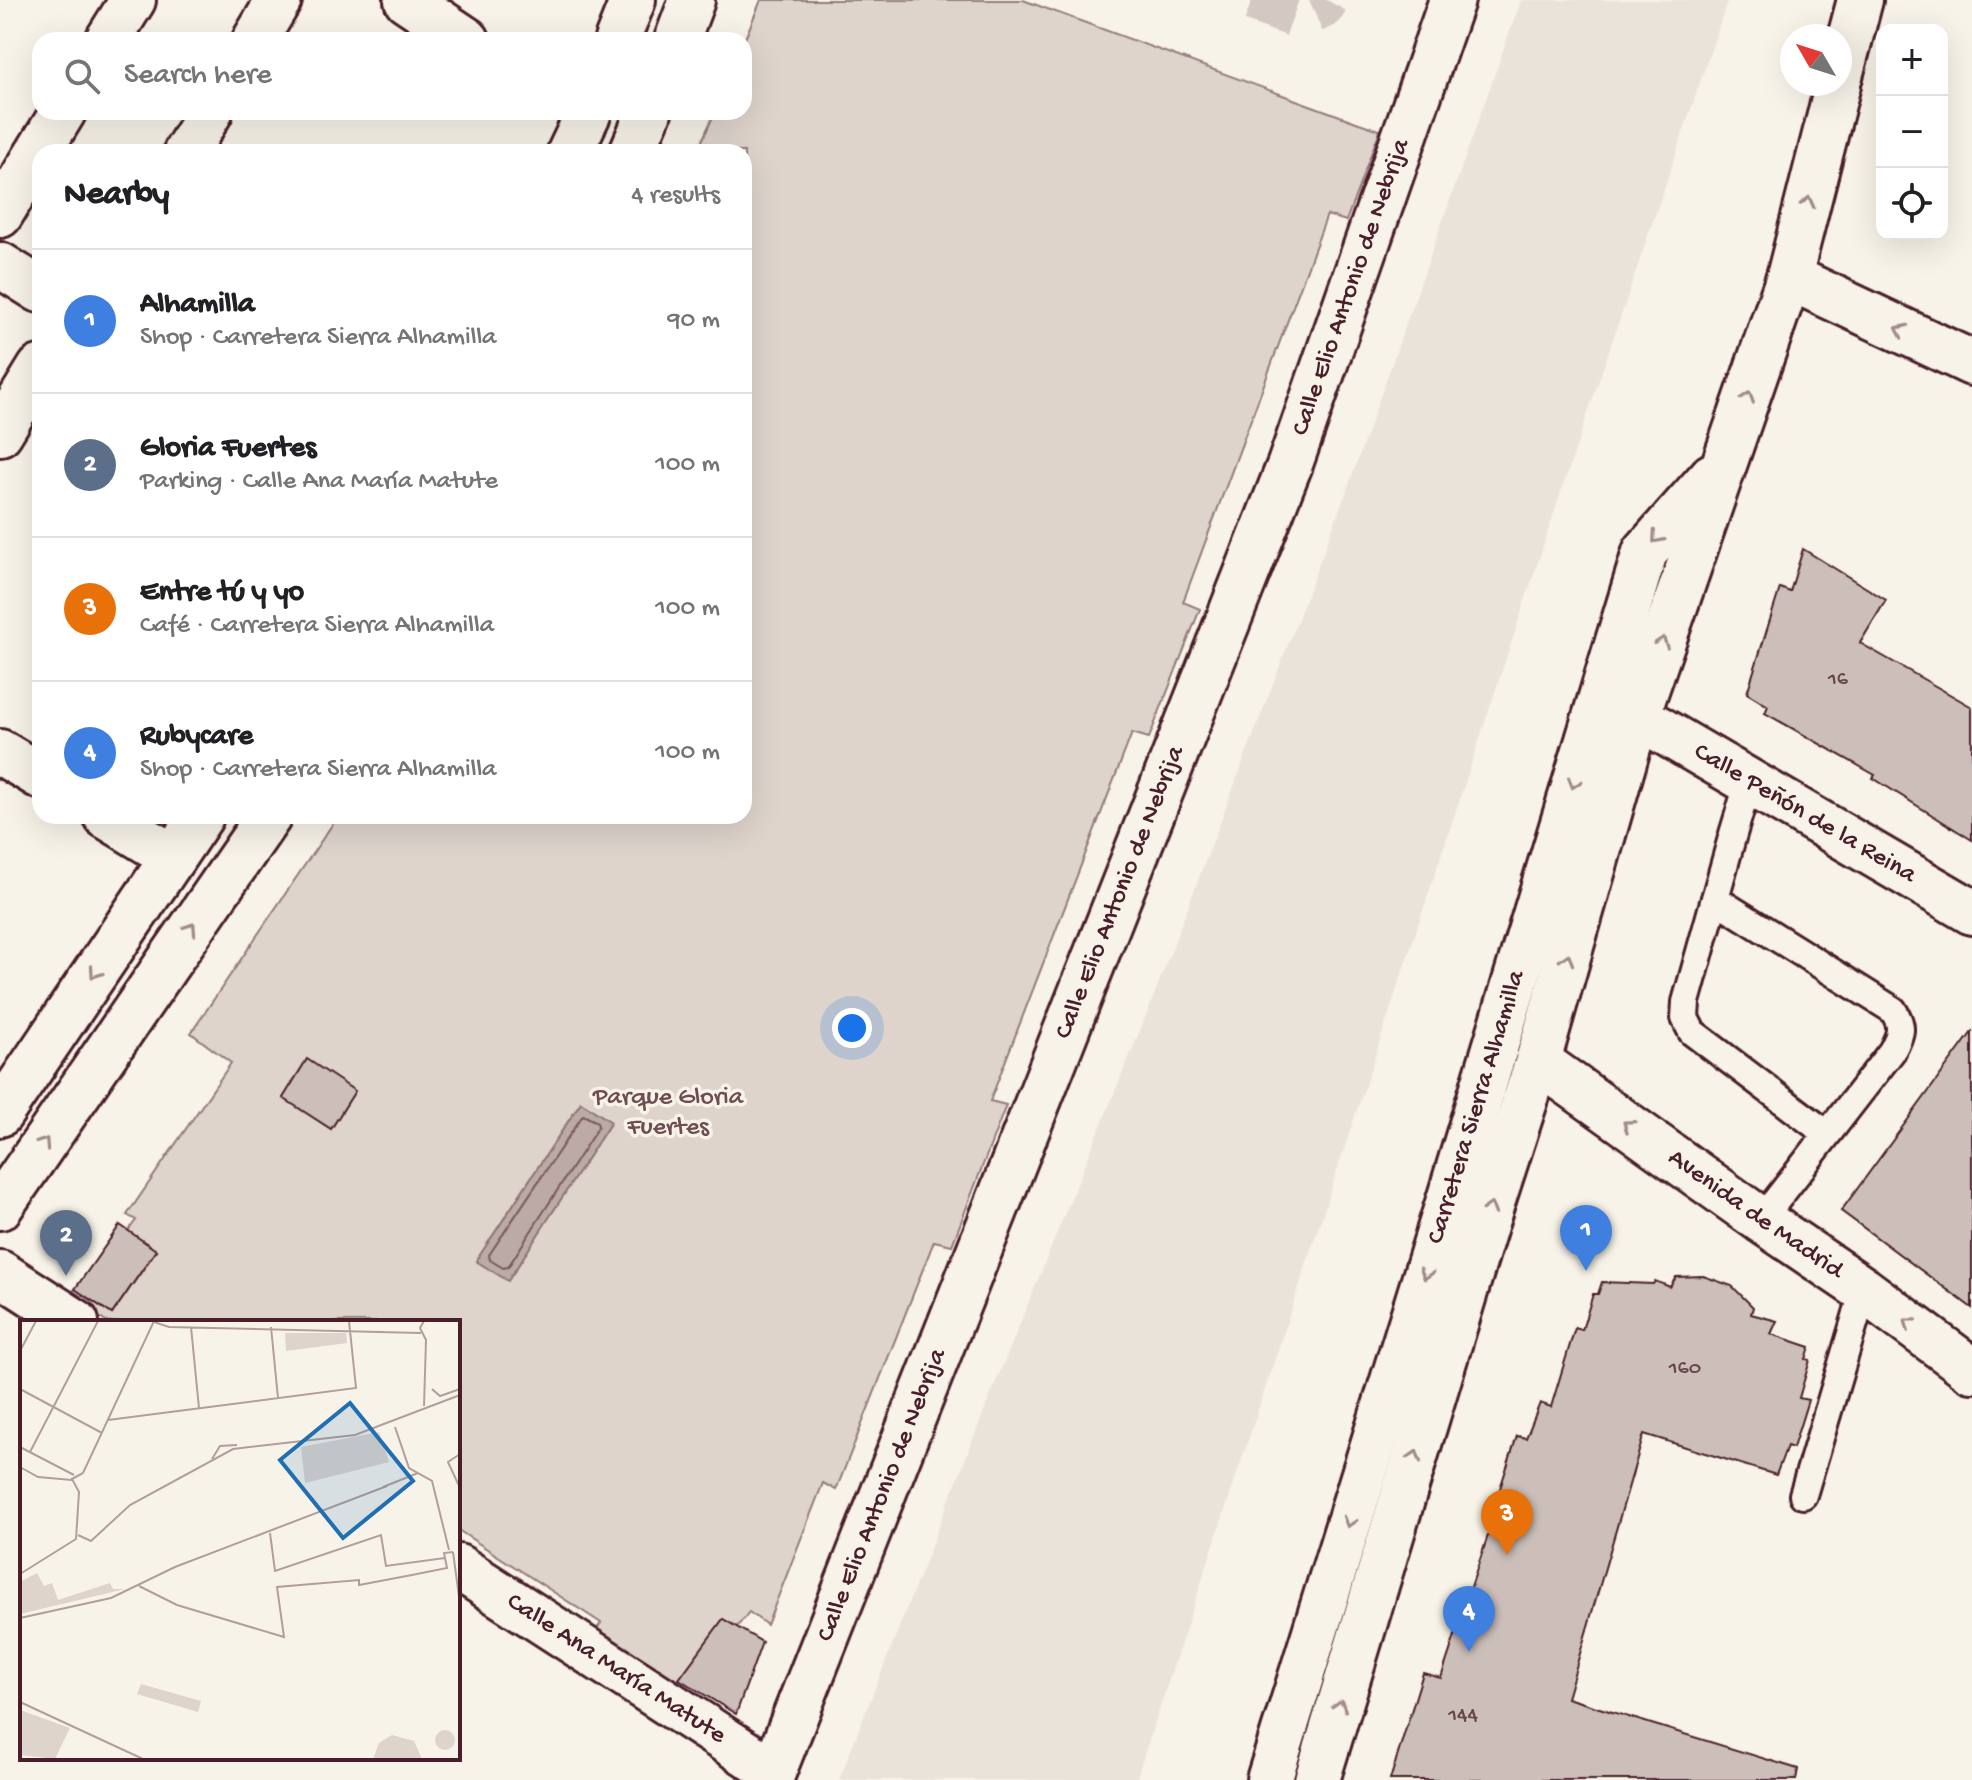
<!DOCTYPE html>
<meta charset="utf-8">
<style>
body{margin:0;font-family:"Gochi Hand",sans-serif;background:#f2f2f2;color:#202124}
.controls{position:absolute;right:24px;top:24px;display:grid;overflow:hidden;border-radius:16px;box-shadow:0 8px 32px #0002}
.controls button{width:72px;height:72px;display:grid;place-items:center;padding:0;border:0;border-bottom:2px solid #e0e0e0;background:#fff;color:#202124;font:40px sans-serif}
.compass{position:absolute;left:1780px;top:24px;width:72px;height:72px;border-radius:50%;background:#fff;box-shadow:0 8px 32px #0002;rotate:309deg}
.you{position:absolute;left:852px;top:1028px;width:28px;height:28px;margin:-20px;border:6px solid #fff;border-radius:50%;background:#1a73e8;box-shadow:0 0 0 12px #1a73e833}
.badge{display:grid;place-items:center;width:52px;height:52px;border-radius:50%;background:#0f766e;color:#fff;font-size:26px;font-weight:700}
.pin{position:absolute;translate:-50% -66px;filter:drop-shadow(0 2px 4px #0008)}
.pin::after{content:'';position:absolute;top:42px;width:28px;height:24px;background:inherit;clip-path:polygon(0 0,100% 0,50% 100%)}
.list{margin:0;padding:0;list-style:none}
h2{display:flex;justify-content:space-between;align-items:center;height:104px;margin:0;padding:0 32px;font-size:34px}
h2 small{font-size:26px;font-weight:400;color:#757577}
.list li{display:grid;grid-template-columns:52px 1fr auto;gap:24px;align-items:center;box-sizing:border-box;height:144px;padding:0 32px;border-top:2px solid #e0e0e0}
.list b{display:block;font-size:30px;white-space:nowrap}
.list p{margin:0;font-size:26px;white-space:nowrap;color:#757577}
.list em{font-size:26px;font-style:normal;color:#757577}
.icon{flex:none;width:44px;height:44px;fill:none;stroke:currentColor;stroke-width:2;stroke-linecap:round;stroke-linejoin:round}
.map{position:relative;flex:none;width:1972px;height:1780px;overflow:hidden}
.search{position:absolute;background:#fff;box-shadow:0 8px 32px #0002;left:32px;top:32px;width:720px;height:88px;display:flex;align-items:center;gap:20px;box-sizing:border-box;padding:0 28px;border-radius:24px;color:#757577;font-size:30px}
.panel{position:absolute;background:#fff;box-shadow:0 8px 32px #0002;left:32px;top:144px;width:720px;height:680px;border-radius:24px}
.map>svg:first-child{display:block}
.built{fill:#eae3da}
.green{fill:#ded4cc;stroke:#947a7c;stroke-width:2}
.water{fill:#bcaaa7;stroke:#8e7275;stroke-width:2}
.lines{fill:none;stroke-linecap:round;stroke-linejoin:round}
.shore{stroke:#78575d;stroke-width:2}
.building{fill:#ccbfb9;stroke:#4a1f2b;stroke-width:2}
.minor-tunnel{stroke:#d4c9c2;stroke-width:44;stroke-dasharray:44 22;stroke-linecap:butt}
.service-casing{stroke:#4a1f2b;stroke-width:32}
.minor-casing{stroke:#4a1f2b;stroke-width:50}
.secondary-casing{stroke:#4a1f2b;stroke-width:50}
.primary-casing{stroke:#4a1f2b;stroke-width:50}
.service{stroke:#f7f3e8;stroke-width:26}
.minor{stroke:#f7f3e8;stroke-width:44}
.secondary{stroke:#f7f3e8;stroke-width:44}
.primary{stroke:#f7f3e8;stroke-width:44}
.oneway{stroke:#a0898a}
.labels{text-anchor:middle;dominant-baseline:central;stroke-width:7;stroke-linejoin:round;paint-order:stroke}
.number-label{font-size:22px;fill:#6a474e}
.street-label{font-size:26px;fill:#4a1f2b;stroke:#f7f3e8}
.park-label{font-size:26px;fill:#6f4c53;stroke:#f7f3e8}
.inset-road{fill:none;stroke:#b29e9c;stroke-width:2}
.view{fill:#1f6fb2;fill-opacity:0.15;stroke:#1f6fb2;stroke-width:4}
.inset-edge{fill:none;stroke:#4a1f2b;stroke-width:4}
</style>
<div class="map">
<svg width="1972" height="1780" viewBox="0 0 1972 1780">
<rect width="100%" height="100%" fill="#f7f3e8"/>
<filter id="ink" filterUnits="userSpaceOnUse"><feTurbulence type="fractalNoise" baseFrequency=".0125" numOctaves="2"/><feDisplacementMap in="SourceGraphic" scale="16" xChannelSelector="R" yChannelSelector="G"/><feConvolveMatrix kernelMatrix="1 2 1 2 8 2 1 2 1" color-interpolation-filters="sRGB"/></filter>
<g filter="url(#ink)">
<path class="built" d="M1521 0H1728L1561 492 1136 1780H839L985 1409 1150 1006 1347 490Z"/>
<path class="green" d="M761 0H1023L1359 123 1380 130 1346 221 1327 215 1183 602 1200 609 1149 738 1132 733 990 1101 1006 1105 952 1245 934 1241 836 1490 823 1483 767 1625 749 1612 737 1627 723 1619 672 1689 590 1639 601 1623 458 1530V1322H106L69 1296 75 1289 112 1314 156 1251 128 1231 136 1220 127 1215 231 1063 191 1033 338 816H744V152H697L715 112H744V41Z"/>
<path class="water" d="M581 1102 611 1122 508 1281 476 1261Z"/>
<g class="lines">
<path class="shore" d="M583 1115 597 1122 598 1127 508 1267 503 1268 490 1260 489 1255Z"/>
</g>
<g class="building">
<path d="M1803 549 1886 600 1860 643 1972 707V840L1873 778 1875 775 1765 713 1768 706 1747 693 1780 588 1790 592Z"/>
<path d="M1972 1032V1308L1841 1211Z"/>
<path d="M307 1059 355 1091 331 1129 283 1098Z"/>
<path d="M120 1225 156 1250 112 1314 75 1289Z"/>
<path d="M1703 1276 1732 1286 1753 1307 1751 1314 1777 1321 1771 1334 1810 1347 1806 1359 1810 1360 1799 1398 1808 1400 1793 1448 1787 1446 1776 1475 1644 1434 1567 1698 1798 1769 1796 1780H1390L1423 1673 1441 1678 1497 1508 1494 1507 1517 1436 1526 1438 1540 1403 1551 1407 1575 1328 1582 1330 1593 1294H1598L1602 1282 1653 1284 1655 1281 1670 1287 1676 1277Z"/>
<path d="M723 1619 762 1642 736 1714 679 1679Z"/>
</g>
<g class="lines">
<path class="minor-tunnel" d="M1252 0 1299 17 1323 7 1327 0"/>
<defs>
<g id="service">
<path d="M1749 781 1733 834 1686 1002 1685 1018 1692 1032 1827 1134"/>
<path d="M1715 899 1893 1010C1904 1027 1901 1034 1892 1051L1761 1220"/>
<path d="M1803 1495 1864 1290"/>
</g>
<g id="minor">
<path d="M407 0 467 40"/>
<path d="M108 40 133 0"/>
<path d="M255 40 279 0"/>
<path d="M186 152 210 112"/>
<path d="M0 215 63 112"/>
<path d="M0 265 40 290"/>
<path d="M1789 277 1972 363"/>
<path d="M0 433 40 368"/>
<path id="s1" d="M1637 716 1972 912"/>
<path d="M0 752 40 776"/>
<path d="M106 816 173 857"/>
<path id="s2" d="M1538 1061 1761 1220 1864 1290 1972 1370"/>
<path d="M0 1273 76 1322"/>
<path id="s3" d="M458 1567 773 1771"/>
<path id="s4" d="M770 1780 1290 464 1452 0"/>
</g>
<g id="secondary">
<path d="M1840 76 1860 0"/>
<path id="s5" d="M1269 1780 1450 1197 1645 552 1712 476"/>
<path d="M1317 1780 1490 1209 1538 1061 1637 716 1789 277 1838 84"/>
</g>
<g id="primary">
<path d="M617 40 633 0"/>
<path d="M677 40 692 0"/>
<path d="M570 152 589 112"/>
<path d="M632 152 649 112"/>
<path d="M0 1114 201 816"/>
<path d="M0 1207 269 816"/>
</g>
</defs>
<use href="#service" class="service-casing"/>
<use href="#minor" class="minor-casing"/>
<use href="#secondary" class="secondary-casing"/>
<use href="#primary" class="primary-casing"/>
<use href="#service" class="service"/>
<use href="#minor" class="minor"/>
<use href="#secondary" class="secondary"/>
<use href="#primary" class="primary"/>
</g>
<defs><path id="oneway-chevron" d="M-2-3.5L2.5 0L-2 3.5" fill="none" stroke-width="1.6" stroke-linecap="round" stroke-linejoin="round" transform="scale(2)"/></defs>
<g class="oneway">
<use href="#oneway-chevron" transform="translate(1808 202) rotate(-76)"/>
<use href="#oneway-chevron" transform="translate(1901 330) rotate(-155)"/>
<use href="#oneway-chevron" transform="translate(1748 397) rotate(-71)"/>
<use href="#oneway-chevron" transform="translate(1657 538) rotate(131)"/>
<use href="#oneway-chevron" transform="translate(1662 642) rotate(-71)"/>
<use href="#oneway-chevron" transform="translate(1574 783) rotate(107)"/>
<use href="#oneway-chevron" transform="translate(191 928) rotate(-56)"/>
<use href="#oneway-chevron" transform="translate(1567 959) rotate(-74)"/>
<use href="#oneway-chevron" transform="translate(95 973) rotate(124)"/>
<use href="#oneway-chevron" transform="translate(1628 1125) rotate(-144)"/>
<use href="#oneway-chevron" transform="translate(44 1143) rotate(-56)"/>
<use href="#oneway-chevron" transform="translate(1490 1208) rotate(-73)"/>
<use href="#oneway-chevron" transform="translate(1426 1274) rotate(107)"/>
<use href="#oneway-chevron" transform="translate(1909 1323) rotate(-143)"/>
<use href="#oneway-chevron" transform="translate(1415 1456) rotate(-73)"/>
<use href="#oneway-chevron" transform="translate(1349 1522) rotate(107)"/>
<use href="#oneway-chevron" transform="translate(1340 1705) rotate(-73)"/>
</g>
</g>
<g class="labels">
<g class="number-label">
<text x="1838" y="680">16</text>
<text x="1685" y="1369">160</text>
<text x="1463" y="1716">144</text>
</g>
<g class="street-label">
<text stroke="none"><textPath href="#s4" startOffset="1602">Calle Elio Antonio de Nebrija</textPath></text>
<text stroke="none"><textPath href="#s1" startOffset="194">Calle Peñón de la Reina</textPath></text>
<text stroke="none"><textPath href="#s4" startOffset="954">Calle Elio Antonio de Nebrija</textPath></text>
<text stroke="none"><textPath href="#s5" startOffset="704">Carretera Sierra Alhamilla</textPath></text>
<text stroke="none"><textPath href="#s2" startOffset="266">Avenida de Madrid</textPath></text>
<text stroke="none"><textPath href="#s4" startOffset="306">Calle Elio Antonio de Nebrija</textPath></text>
<text stroke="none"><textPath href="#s3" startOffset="188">Calle Ana María Matute</textPath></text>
</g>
<g class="park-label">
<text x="668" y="1098">Parque Gloria<tspan x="668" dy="30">Fuertes</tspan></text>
</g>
</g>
<g transform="translate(20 1320)">
<rect width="440" height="440" fill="#f7f3e8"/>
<path d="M265 13H326L327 23 266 31ZM359 112 369 142 285 163 281 127ZM17 253 24 266 32 263 38 280 90 263 93 269H105L0 294V262ZM121 364 181 381 178 392 117 374ZM0 390 50 408 35 439 0 435ZM415 420a10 10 0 1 1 20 0a10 10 0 1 1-20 0ZM372 415 394 421 402 439H353L359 423Z" fill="#ded4cc"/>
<path class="inset-road" d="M134 2 149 7 401 13M171 7 179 88M251 7 258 78M0 31 16 1M0 69 82 113M412 69 420 76 440 69M404 86 406 20 400 8 404 1M88 100 336 68 329 1M375 107 389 148 412 161 429 230M0 127 54 155M10 132 78 1M440 134 428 142 440 168M192 139 200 126 217 125M0 147 18 157 52 160M63 153 134 1M363 167 398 153M250 213 255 251 361 215 366 246 425 238M58 215 71 221 110 185 213 129 335 115 440 75M433 232 440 284M0 254 56 219 59 172 52 159 63 153M119 266 157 285 264 317 257 267 339 260V265L392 255 427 248 424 233 433 232M0 298 91 278 155 247 367 166M0 382 123 439"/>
<path class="view" d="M330 83 393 161 323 218 260 140Z"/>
<rect width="440" height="440" class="inset-edge"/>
</g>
</svg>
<div class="controls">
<button>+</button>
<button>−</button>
<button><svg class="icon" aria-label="locate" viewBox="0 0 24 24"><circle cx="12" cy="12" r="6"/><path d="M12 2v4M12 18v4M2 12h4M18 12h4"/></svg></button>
</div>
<svg class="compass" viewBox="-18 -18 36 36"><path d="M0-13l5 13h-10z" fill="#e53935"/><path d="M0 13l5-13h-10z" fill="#757577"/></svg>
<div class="you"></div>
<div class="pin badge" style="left:1586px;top:1271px;background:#3f7fe0">1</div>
<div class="pin badge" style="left:66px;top:1276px;background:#5c6f8a">2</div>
<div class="pin badge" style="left:1507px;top:1555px;background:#e8710a">3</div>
<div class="pin badge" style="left:1469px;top:1652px;background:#3f7fe0">4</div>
<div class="search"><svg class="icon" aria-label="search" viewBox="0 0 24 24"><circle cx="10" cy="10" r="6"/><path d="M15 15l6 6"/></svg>Search here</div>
<section class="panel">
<h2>Nearby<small>4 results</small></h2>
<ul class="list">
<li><span class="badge" style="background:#3f7fe0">1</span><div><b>Alhamilla</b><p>Shop · Carretera Sierra Alhamilla</p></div><em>90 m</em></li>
<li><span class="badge" style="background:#5c6f8a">2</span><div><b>Gloria Fuertes</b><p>Parking · Calle Ana María Matute</p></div><em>100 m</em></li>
<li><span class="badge" style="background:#e8710a">3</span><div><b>Entre tú y yo</b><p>Café · Carretera Sierra Alhamilla</p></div><em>100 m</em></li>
<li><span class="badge" style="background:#3f7fe0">4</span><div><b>Rubycare</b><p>Shop · Carretera Sierra Alhamilla</p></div><em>100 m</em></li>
</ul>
</section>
</div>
